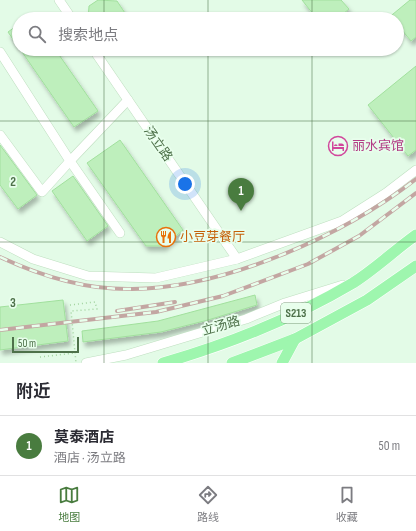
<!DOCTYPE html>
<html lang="zh">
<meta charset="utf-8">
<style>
body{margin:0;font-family:"Sofia Sans Condensed","Noto Sans SC",sans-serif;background:#f2f2f3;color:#2b2b33}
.scale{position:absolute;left:12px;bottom:10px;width:67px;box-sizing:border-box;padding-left:4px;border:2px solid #4e714a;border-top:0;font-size:11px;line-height:14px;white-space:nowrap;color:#4e714a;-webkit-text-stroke:3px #e8feec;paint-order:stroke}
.you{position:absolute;left:185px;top:184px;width:14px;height:14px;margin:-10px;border:3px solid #fff;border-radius:50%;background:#1a73e8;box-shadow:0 0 0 6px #1a73e833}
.badge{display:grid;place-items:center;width:26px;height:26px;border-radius:50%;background:#497c3f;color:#fff;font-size:13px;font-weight:700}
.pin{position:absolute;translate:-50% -33px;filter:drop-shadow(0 1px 2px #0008)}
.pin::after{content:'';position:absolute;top:21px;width:14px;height:12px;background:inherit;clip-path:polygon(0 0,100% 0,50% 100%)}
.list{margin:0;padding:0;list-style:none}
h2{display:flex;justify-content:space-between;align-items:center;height:52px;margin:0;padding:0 16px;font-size:17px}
h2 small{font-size:13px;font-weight:400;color:#7c7c81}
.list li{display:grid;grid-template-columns:26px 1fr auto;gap:12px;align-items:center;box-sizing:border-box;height:60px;padding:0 16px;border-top:1px solid #e1e1e2}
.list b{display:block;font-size:15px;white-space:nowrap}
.list p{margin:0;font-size:13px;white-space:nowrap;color:#7c7c81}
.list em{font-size:13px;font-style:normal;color:#7c7c81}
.icon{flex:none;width:22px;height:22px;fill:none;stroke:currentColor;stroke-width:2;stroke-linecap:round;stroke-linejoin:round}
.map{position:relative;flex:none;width:416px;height:363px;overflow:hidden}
.search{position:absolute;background:#fff;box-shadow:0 1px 3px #0004;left:12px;right:12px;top:12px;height:44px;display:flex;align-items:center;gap:10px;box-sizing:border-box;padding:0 14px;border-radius:22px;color:#7c7c81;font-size:15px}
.sheet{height:112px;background:#fff}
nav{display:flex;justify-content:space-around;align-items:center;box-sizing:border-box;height:56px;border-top:1px solid #e1e1e2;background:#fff;font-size:11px;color:#7c7c81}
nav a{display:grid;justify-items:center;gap:2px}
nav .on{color:#497c3f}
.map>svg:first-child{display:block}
.building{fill:#beefbc;stroke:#a1e09d;filter:url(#shadow)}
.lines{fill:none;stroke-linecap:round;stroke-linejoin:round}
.minor-casing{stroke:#bfdfc0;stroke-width:10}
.major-casing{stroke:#fff;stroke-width:12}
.path{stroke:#a2d39f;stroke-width:1.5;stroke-dasharray:1 3;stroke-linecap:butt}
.minor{stroke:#fff;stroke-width:9}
.major{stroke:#9ef6ae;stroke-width:11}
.rail-casing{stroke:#c3a6a2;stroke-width:4}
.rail{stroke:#e8feec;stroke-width:2.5;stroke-dasharray:8;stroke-linecap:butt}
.path-bridge{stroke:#a2d39f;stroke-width:1.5;stroke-dasharray:1 3;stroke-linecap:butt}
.grid{fill:none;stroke:#4e714a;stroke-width:1;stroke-opacity:0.55}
.labels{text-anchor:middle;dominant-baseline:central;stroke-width:3.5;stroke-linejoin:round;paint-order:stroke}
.shield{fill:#e8feec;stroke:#7c9b7b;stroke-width:1}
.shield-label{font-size:12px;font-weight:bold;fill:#4e714a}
.street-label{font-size:13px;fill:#4e714a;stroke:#e8feec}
.hotel-label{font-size:13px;fill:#b23c85;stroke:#e8feec;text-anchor:start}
.food-label{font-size:13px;fill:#c56008;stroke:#e8feec;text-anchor:start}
.grid-label{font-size:13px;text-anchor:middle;font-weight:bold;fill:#4e714a;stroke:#e8feec;stroke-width:3.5;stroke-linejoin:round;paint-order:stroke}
</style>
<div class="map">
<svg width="416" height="363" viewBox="0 0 416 363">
<defs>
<filter id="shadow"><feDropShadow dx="2.5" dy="4.5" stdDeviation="2" flood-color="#0004"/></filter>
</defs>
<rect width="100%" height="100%" fill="#e3fbe7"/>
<g class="building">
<path d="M98 0 117 1 129 19H88L89 6Z"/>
<path d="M302 0H341L349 9 337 19H317Z"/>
<path d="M410 0H416V37L411 41 397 24V19H387Z"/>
<path d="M19 24V48L8 32Z"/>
<path d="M20 49H55L98 111 74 127Z"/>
<path d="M416 66V150L408 156 368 105Z"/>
<path d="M120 140 183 230 164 246H146L87 163Z"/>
<path d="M0 145 37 195 18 209 0 185Z"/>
<path d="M73 176 108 226 87 241 52 191Z"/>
<path d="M255 295 257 305 208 320 161 332 83 342 82 331 158 321Z"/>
<path d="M63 300 68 341 0 350V307Z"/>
</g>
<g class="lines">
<defs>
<g id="minor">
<path d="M59 0 72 19"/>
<path d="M93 49 237 259"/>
<path d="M0 52 70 161 42 192 0 135"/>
<path d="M120 233 70 161 128 100"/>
<path d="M0 242 33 259 88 276 156 278 237 259 342 221 386 193 416 170"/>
<path d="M86 363 126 355 246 319 285 303 343 285"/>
</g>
<g id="major">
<path d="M163 363C229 344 294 318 353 283 375 269 395 250 416 235"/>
<path d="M232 363 295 339 367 300 416 266"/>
<path d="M282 363 295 339"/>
</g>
</defs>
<use href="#minor" class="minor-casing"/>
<use href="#major" class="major-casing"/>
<path class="path" d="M40 357 75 353"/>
<use href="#minor" class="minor"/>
<use href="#major" class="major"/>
<defs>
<g id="rail">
<path d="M0 257C41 276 86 290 132 289 225 288 343 236 416 179"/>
<path d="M117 311 175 302"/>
<path d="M0 330 156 312 223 296 308 264 359 236 416 193"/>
</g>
</defs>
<use href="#rail" class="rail-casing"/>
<use href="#rail" class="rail"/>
<path class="path-bridge" d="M70 305 95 302 97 309 71 311 76 363"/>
</g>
<path class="grid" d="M104 0V19M208 0V19M312 0V19M104 49V363M208 49V363M312 49V363M0 121H416M0 242H416"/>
<defs>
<symbol id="hotel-ring" viewBox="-11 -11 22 22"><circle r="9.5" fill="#e8feec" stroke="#d1479c" stroke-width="1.5"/><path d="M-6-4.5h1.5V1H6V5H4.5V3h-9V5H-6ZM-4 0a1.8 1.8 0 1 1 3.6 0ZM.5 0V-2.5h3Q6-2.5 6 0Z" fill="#d1479c"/></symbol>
<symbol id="restaurant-ring" viewBox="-11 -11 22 22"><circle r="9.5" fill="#e8feec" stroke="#e8710a" stroke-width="1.5"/><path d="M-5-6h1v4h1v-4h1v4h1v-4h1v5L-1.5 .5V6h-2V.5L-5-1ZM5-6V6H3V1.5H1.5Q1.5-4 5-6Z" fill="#e8710a"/></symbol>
</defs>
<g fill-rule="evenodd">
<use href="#hotel-ring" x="327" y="135" width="22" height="22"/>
<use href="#restaurant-ring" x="155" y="226" width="22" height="22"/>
</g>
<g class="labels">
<rect class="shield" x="281" y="303" width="30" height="20" rx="3"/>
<g class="shield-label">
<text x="296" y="313">S213</text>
</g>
<g class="street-label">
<text transform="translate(158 144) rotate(55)">汤立路</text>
<text transform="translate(221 326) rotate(-16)">立汤路</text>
</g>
<g class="hotel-label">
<text x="352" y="146">丽水宾馆</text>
</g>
<g class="food-label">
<text x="180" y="237">小豆芽餐厅</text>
</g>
</g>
<g class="grid-label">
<text x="13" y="186">2</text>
<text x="13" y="307">3</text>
</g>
</svg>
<div class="scale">50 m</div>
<div class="you"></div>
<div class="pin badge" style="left:241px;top:211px">1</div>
<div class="search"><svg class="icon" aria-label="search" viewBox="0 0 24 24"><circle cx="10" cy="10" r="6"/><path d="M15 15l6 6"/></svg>搜索地点</div>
</div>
<section class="sheet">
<h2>附近<small></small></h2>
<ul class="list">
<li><span class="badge">1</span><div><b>莫泰酒店</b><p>酒店 · 汤立路</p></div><em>50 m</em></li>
</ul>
</section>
<nav>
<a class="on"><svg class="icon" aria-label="map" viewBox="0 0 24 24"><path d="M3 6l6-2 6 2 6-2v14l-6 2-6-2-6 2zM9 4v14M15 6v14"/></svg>地图</a>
<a><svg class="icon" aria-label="directions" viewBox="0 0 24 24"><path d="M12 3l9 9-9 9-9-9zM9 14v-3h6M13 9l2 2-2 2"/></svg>路线</a>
<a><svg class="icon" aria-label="saved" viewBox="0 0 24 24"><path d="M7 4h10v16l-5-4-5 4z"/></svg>收藏</a>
</nav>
